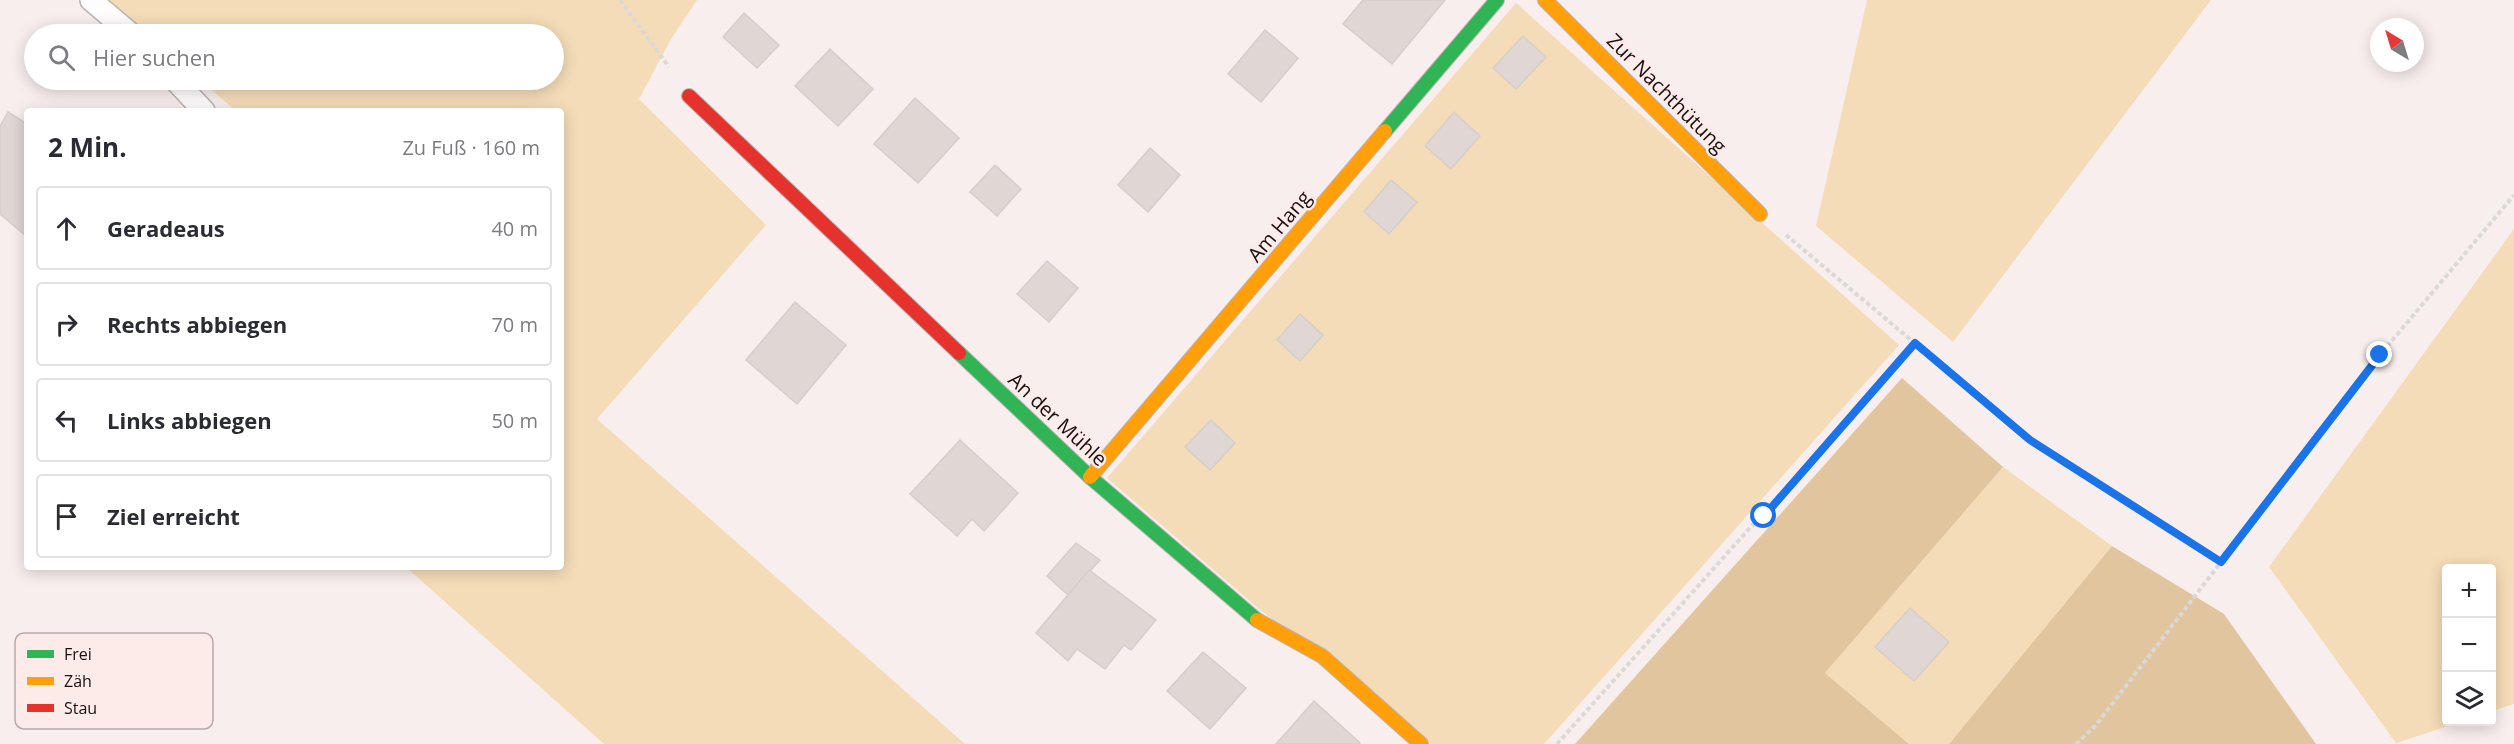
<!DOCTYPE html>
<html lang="de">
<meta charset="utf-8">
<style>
body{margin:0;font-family:"Open Sans",sans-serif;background:#f2f2f3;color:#2b2b33}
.controls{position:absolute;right:18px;bottom:18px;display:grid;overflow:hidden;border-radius:6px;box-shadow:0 3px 15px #0003}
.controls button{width:54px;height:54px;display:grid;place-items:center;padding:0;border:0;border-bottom:2px solid #e1e1e2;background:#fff;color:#2b2b33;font:30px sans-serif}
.compass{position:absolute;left:2370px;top:18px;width:54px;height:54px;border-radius:50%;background:#fff;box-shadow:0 3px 15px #0003;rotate:322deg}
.stop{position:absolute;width:18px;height:18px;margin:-14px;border:4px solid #1a73e8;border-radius:50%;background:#fff}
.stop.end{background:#1a73e8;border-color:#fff;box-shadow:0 2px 6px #0008}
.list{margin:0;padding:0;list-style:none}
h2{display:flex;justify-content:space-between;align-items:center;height:78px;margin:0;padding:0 24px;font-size:26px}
h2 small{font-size:20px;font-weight:400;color:#7c7c81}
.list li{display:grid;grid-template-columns:39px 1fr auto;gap:18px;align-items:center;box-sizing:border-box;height:84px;margin:0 12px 12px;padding:0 12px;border:2px solid #e1e1e2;border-radius:6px}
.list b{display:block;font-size:22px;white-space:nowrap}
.list em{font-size:20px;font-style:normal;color:#7c7c81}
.icon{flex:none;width:33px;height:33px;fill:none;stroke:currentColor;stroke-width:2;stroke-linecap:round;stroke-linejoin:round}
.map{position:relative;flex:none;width:2514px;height:744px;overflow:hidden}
.search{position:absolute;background:#fff;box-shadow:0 3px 15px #0003;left:24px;top:24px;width:540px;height:66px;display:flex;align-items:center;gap:15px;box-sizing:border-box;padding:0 21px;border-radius:33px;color:#7c7c81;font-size:22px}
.panel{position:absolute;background:#fff;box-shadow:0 3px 15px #0003;left:24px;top:108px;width:540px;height:462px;border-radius:6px}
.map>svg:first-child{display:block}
.green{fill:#f5dcb8}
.forest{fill:#e0c59e}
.building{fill:#e0d7d4;stroke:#d6ceca;stroke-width:1.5}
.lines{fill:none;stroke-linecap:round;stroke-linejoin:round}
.lane-casing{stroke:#bdb4b3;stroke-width:24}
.fast-casing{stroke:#bdb4b3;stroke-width:16}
.slow-casing{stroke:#bdb4b3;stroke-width:16}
.jam-casing{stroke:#bdb4b3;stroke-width:16}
.path{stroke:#dbd8d8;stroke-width:4;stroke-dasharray:4.5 3;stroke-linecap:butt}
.lane{stroke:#fefcfc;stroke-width:21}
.fast{stroke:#30b455;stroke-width:14}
.slow{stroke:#ff9f0a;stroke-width:14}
.jam{stroke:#e5322d;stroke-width:14}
.route{stroke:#1a73e8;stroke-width:8}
.labels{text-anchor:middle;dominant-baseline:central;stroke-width:5;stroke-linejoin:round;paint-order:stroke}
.street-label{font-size:20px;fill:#19100f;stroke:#fcebe9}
.key{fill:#fcebe9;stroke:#b8a9a8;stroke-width:1.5}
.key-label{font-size:16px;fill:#19100f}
</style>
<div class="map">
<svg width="2514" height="744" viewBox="0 0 2514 744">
<rect width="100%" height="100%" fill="#f8eeed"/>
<g class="green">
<path d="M109 0H697L671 39 639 99 766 225 597 419 965 744H604L406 567H561V111H236L200 80H554V34H149Z"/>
<path d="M1867 0H2211L1953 342 1816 226Z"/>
<path d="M1516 3 1899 345 1544 744H1431L1259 609 1107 478Z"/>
<path d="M2514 229V704L2492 711V568H2446V722H2461L2396 743 2269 567Z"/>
<path d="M2003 467 2112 546 1949 744H1909L1825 673Z"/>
</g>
<g class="forest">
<path d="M1902 378 2003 467 1825 673 1909 744H1575Z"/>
<path d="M2112 546 2224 614 2316 744H1949Z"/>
</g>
<g class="building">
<path d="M1363 0H1445L1392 64 1343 24Z"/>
<path d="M744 13 779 45 757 68 723 37Z"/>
<path d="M1265 30 1298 58 1261 102 1228 74Z"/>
<path d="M1523 36 1546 57 1516 89 1493 68Z"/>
<path d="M830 49 873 89 838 126 795 86Z"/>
<path d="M915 98 959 138 918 183 874 144Z"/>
<path d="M8 112 27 124V237L0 214V126Z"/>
<path d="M1454 112 1480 136 1451 169 1425 146Z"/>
<path d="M1150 148 1180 175 1148 212 1118 185Z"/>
<path d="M995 165 1021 189 997 216 970 192Z"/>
<path d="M1391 180 1417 202 1389 234 1364 212Z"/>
<path d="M1047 261 1078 288 1049 322 1017 294Z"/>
<path d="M795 302 846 345 797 404 746 360Z"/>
<path d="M1300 314 1323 335 1300 361 1277 340Z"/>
<path d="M1211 420 1235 443 1210 470 1185 447Z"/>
<path d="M960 440 1018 493 984 531 972 519 957 536 910 494Z"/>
<path d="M1076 543 1100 560 1068 595 1047 576Z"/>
<path d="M1089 570 1156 620 1131 650 1124 645 1105 669 1077 649 1068 661 1036 633Z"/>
<path d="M1910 608 1949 642 1914 681 1875 647Z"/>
<path d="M1203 652 1246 688 1210 729 1167 691Z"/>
<path d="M1314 701 1360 743 1359 744H1276Z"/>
</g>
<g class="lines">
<defs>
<g id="lane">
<path d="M91 0 131 34"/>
<path d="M175 80 204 111"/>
</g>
<g id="fast">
<path d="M1385 131 1497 0"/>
<path d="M959 353 1090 477 1257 620"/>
</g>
<g id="slow">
<path d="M1545 0 1760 214"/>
<path d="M1090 477 1385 131"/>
<path d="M1257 620 1322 656 1421 744"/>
</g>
<path id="jam" d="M689 96 959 353"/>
</defs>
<use href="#lane" class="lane-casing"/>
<use href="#fast" class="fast-casing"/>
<use href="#slow" class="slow-casing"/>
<use href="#jam" class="jam-casing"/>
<g class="path">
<path d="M620 0 669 67"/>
<path d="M1786 235 2030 440 2221 562 2380 355 2514 195"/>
<path d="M1557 744 1915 343"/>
<path d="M2076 744 2096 725 2221 562"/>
</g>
<use href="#lane" class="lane"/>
<use href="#fast" class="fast"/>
<use href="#slow" class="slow"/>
<use href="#jam" class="jam"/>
</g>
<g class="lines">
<path class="route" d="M1764 516 1915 343 2030 440 2221 562 2380 355"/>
</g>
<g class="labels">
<g class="street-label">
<text transform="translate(1667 93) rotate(45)">Zur Nachthütung</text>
<text transform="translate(1279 226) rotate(-50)">Am Hang</text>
<text transform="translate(1058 419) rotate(43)">An der Mühle</text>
</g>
</g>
<rect x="15" y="633" width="198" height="96" rx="9" class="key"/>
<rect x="27" y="650" width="27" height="8" fill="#30b455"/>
<rect x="27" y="677" width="27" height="8" fill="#ff9f0a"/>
<rect x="27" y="704" width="27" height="8" fill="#e5322d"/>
<g class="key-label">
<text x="64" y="660">Frei</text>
<text x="64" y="687">Zäh</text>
<text x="64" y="714">Stau</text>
</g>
</svg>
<div class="controls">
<button>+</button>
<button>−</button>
<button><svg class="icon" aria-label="layers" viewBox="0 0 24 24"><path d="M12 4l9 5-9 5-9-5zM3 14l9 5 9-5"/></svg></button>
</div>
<svg class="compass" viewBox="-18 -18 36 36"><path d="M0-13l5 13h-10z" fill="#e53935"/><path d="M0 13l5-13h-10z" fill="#7c7c81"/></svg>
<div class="stop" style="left:1764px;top:516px"></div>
<div class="stop end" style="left:2380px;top:355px"></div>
<div class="search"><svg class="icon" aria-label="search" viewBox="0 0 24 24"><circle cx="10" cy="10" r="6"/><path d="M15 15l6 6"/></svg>Hier suchen</div>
<section class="panel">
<h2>2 Min.<small>Zu Fuß · 160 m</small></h2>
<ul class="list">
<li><svg class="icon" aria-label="ahead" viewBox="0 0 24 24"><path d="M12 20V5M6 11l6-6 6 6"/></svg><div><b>Geradeaus</b></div><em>40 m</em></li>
<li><svg class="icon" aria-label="right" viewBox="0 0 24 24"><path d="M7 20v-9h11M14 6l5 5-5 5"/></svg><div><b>Rechts abbiegen</b></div><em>70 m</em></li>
<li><svg class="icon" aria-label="left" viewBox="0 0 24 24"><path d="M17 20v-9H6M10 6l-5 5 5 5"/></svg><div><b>Links abbiegen</b></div><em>50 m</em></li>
<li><svg class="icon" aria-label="arrive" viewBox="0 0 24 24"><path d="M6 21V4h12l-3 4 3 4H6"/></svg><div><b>Ziel erreicht</b></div></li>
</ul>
</section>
</div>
